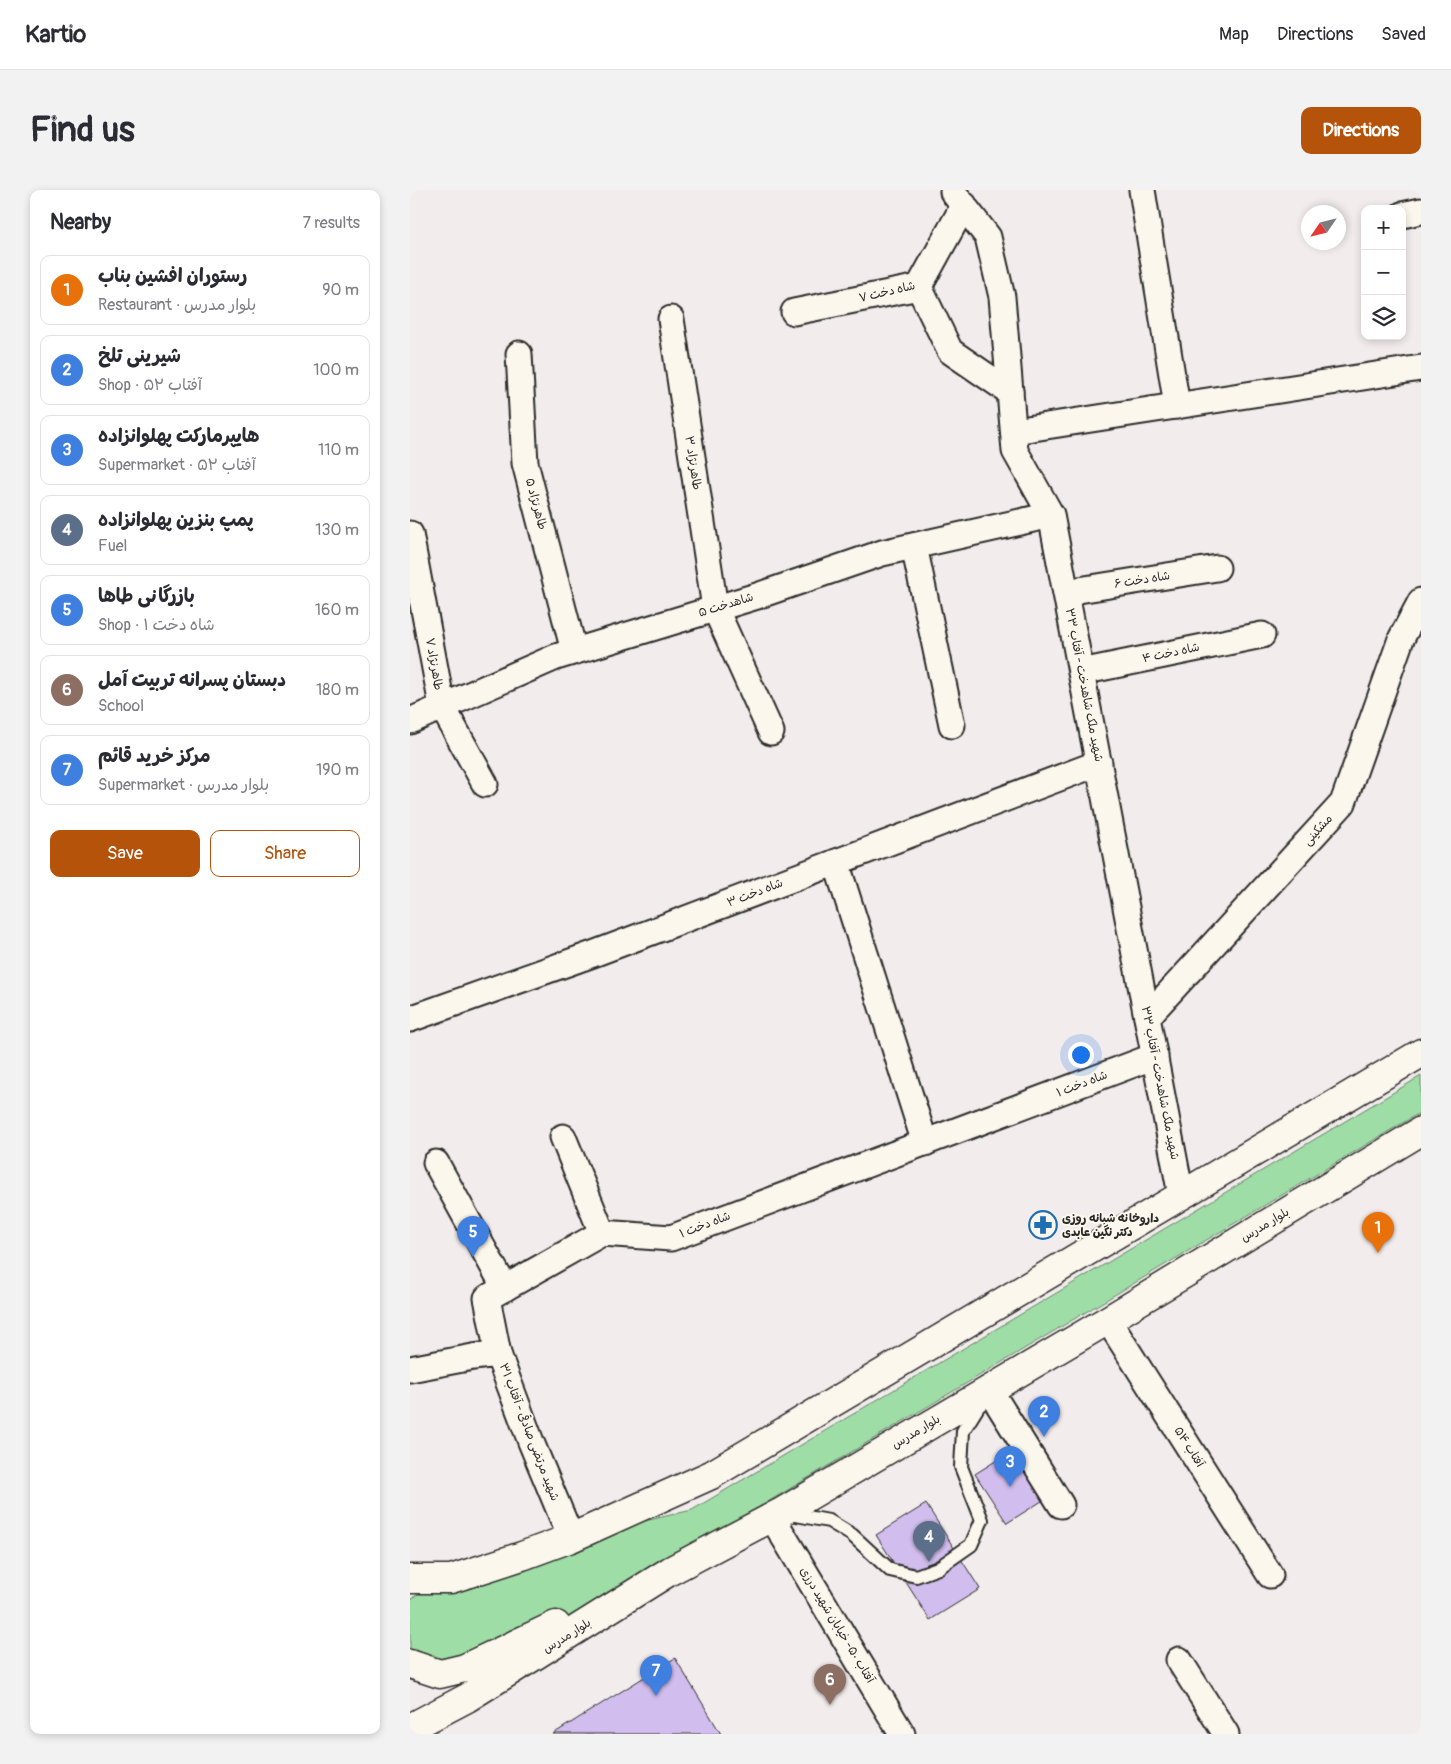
<!DOCTYPE html>
<meta charset="utf-8">
<style>
body{margin:0;font-family:Pangolin,"Playpen Sans Arabic",sans-serif;background:#f2f2f3;color:#2b2b33}
.controls{position:absolute;right:15px;top:15px;display:grid;overflow:hidden;border-radius:10px;box-shadow:0 2px 8px #0003}
.controls button{width:45px;height:45px;display:grid;place-items:center;padding:0;border:0;border-bottom:1px solid #e1e1e2;background:#fff;color:#2b2b33;font:25px sans-serif}
.compass{position:absolute;left:891px;top:15px;width:45px;height:45px;border-radius:50%;background:#fff;box-shadow:0 2px 8px #0003;rotate:235deg}
.you{position:absolute;left:670px;top:864px;width:18px;height:18px;margin:-12px;border:4px solid #fff;border-radius:50%;background:#1a73e8;box-shadow:0 0 0 8px #1a73e833}
.badge{display:grid;place-items:center;width:32px;height:32px;border-radius:50%;background:#b45309;color:#fff;font-size:16px;font-weight:700}
.pin{position:absolute;translate:-50% -41px;filter:drop-shadow(0 1px 2px #0008)}
.pin::after{content:'';position:absolute;top:26px;width:18px;height:15px;background:inherit;clip-path:polygon(0 0,100% 0,50% 100%)}
.list{margin:0;padding:0;list-style:none}
h2{display:flex;justify-content:space-between;align-items:center;height:65px;margin:0;padding:0 20px;font-size:21px}
h2 small{font-size:16px;font-weight:400;color:#7c7c81}
.list li{display:grid;grid-template-columns:32px 1fr auto;gap:15px;align-items:center;box-sizing:border-box;height:70px;margin:0 10px 10px;padding:0 10px;border:1px solid #e1e1e2;border-radius:10px}
.list b{display:block;font-size:19px;white-space:nowrap}
.list p{margin:0;font-size:16px;white-space:nowrap;color:#7c7c81}
.list em{font-size:16px;font-style:normal;color:#7c7c81}
.actions{display:flex;gap:10px;padding:15px 20px}
.actions a{flex:1;padding:11px 0;border:1px solid #b45309;border-radius:10px;text-align:center;font-size:18px;color:#b45309}
.actions .main{background:#b45309;color:#fff}
.icon{flex:none;width:28px;height:28px;fill:none;stroke:currentColor;stroke-width:2;stroke-linecap:round;stroke-linejoin:round}
.map{position:relative;flex:none;width:1011px;height:1544px;overflow:hidden;border-radius:10px}
header{display:flex;align-items:center;gap:30px;box-sizing:border-box;height:70px;padding:0 25px;background:#fff;border-bottom:1px solid #e1e1e2}
header strong{font-size:24px}
nav{display:flex;gap:28px;margin-inline-start:auto;font-size:18px}
.intro{display:flex;align-items:center;justify-content:space-between;box-sizing:border-box;height:120px;padding:0 30px}
h1{margin:0;font-size:35px}
.button{padding:12px 22px;border-radius:10px;background:#b45309;color:#fff;font-size:18px;font-weight:700}
main{display:flex;gap:30px;padding:0 30px}
aside{flex:1;background:#fff;border-radius:10px;box-shadow:0 2px 8px #0003}
.map>svg:first-child{display:block}
.green{fill:#9edda5;stroke:#648468}
.building{fill:#d2beee;stroke:#2b2b2b}
.lines{fill:none;stroke-linecap:round;stroke-linejoin:round}
.lane-casing{stroke:#2b2b2b;stroke-width:16}
.street-casing{stroke:#2b2b2b;stroke-width:29}
.primary-casing{stroke:#2b2b2b;stroke-width:31}
.lane{stroke:#fbf7ec;stroke-width:12}
.street{stroke:#fbf7ec;stroke-width:25}
.primary{stroke:#fbf7ec;stroke-width:28}
.labels{text-anchor:middle;dominant-baseline:central;stroke-width:4;stroke-linejoin:round;paint-order:stroke}
.street-label{font-size:12px;fill:#2b2b2b;stroke:#fbf7ec}
.poi-label{font-size:12px;font-weight:bold;fill:#2b2b2b;stroke:#fbf7ec;text-anchor:start}
</style>
<header>
<strong>Kartio</strong>
<nav><a>Map</a><a>Directions</a><a>Saved</a></nav>
</header>
<div class="intro"><h1>Find us</h1><a class="button">Directions</a></div>
<main>
<aside>
<h2>Nearby<small>7 results</small></h2>
<ul class="list">
<li><span class="badge" style="background:#e8710a">1</span><div><b>رستوران افشین بناب</b><p>Restaurant · بلوار مدرس</p></div><em>90 m</em></li>
<li><span class="badge" style="background:#3f7fe0">2</span><div><b>شیرینی تلخ</b><p>Shop · آفتاب ۵۲</p></div><em>100 m</em></li>
<li><span class="badge" style="background:#3f7fe0">3</span><div><b>هایپرمارکت پهلوانزاده</b><p>Supermarket · آفتاب ۵۲</p></div><em>110 m</em></li>
<li><span class="badge" style="background:#5c6f8a">4</span><div><b>پمپ بنزین پهلوانزاده</b><p>Fuel</p></div><em>130 m</em></li>
<li><span class="badge" style="background:#3f7fe0">5</span><div><b>بازرگانی طاها</b><p>Shop · شاه دخت ۱</p></div><em>160 m</em></li>
<li><span class="badge" style="background:#8d6e63">6</span><div><b>دبستان پسرانه تربیت آمل</b><p>School</p></div><em>180 m</em></li>
<li><span class="badge" style="background:#3f7fe0">7</span><div><b>مرکز خرید قائم</b><p>Supermarket · بلوار مدرس</p></div><em>190 m</em></li>
</ul>
<div class="actions"><a class="main">Save</a><a>Share</a></div>
</aside>
<div class="map">
<svg width="1011" height="1544" viewBox="0 0 1011 1544">
<rect width="100%" height="100%" fill="#f3ecec"/>
<filter id="ink" filterUnits="userSpaceOnUse"><feTurbulence type="fractalNoise" baseFrequency=".02" numOctaves="2"/><feDisplacementMap in="SourceGraphic" scale="10" xChannelSelector="R" yChannelSelector="G"/><feConvolveMatrix kernelMatrix="1 2 1 2 8 2 1 2 1" color-interpolation-filters="sRGB"/></filter>
<g filter="url(#ink)">
<path class="green" d="M1011 886V922L299 1347 195 1412 55 1478 0 1474V1410L13 1400 161 1348 282 1320Z"/>
<g class="building">
<path d="M603 1260 635 1309 597 1333 565 1284Z"/>
<path d="M516 1314 570 1399 520 1430 466 1345Z"/>
<path d="M265 1468 311 1544H143Z"/>
</g>
<g class="lines">
<defs>
<path id="lane" d="M375 1323 419 1331 442 1345 480 1380 506 1386 528 1378 561 1355 572 1330 551 1277 553 1241 571 1212"/>
<g id="street">
<path d="M732 0 767 216"/>
<path d="M543 2 578 47 592 107 605 261 641 325 771 1005"/>
<path d="M992 25 1011 21"/>
<path d="M509 97 540 161 600 202"/>
<path d="M384 122 509 97 554 15"/>
<path d="M261 129 305 418 361 542"/>
<path d="M109 164 115 273 164 461"/>
<path d="M604 241 1011 178"/>
<path d="M0 344 32 516 75 594"/>
<path d="M504 356 542 535"/>
<path d="M656 402 807 378"/>
<path d="M671 482 852 445"/>
<path d="M0 531 146 467 347 406 472 363 641 325"/>
<path d="M426 672 515 953"/>
<path d="M737 827 933 613 991 449 1011 411"/>
<path d="M0 829 183 764 689 573"/>
<path d="M153 947 192 1043"/>
<path d="M26 973 95 1098"/>
<path d="M698 1130 860 1385"/>
<path d="M88 1164 77 1108 192 1043 261 1048 745 866"/>
<path d="M0 1179 63 1167 88 1164 121 1252 161 1348"/>
<path d="M579 1199 651 1315"/>
<path d="M362 1327 492 1544"/>
<path d="M769 1470 816 1544"/>
</g>
<g id="primary">
<path d="M0 1389H41L112 1366 161 1348 301 1285 1011 863"/>
<path d="M0 1474 30 1484 55 1478 146 1435"/>
<path d="M0 1538 57 1508 260 1381 370 1323 698 1130 1011 941"/>
</g>
</defs>
<use href="#lane" class="lane-casing"/>
<use href="#street" class="street-casing"/>
<use href="#primary" class="primary-casing"/>
<use href="#lane" class="lane"/>
<use href="#street" class="street"/>
<use href="#primary" class="primary"/>
</g>
</g>
<defs>
<symbol id="pharmacy-ring" viewBox="-11 -11 22 22"><circle r="9.5" fill="#fbf7ec" stroke="#1f6fb2" stroke-width="1.5"/><path d="M-2-6h4v4h4v4h-4v4h-4v-4h-4v-4h4Z" fill="#1f6fb2"/></symbol>
</defs>
<g fill-rule="evenodd">
<use href="#pharmacy-ring" x="617" y="1019" width="32" height="32"/>
</g>
<g class="labels">
<g class="street-label">
<text transform="translate(477 102) rotate(-13)">شاه دخت ۷</text>
<text transform="translate(283 273) rotate(81)">طاهرنژاد ۳</text>
<text transform="translate(126 314) rotate(75)">طاهرنژاد ۵</text>
<text transform="translate(732 390) rotate(-9)">شاه دخت ۶</text>
<text transform="translate(316 415) rotate(-17)">شاهدخت ۵</text>
<text transform="translate(761 463) rotate(-12)">شاه دخت ۴</text>
<text transform="translate(24 474) rotate(80)">طاهرنژاد ۷</text>
<text transform="translate(674 495) rotate(79)">شهید ملک شاهدخت - آفتاب ۳۳</text>
<text transform="translate(908 640) rotate(-48)">مشکینی</text>
<text transform="translate(345 703) rotate(-21)">شاه دخت ۳</text>
<text transform="translate(750 893) rotate(79)">شهید ملک شاهدخت - آفتاب ۳۳</text>
<text transform="translate(672 894) rotate(-21)">شاه دخت ۱</text>
<text transform="translate(295 1035) rotate(-21)">شاه دخت ۱</text>
<text transform="translate(855 1035) rotate(-31)">بلوار مدرس</text>
<text transform="translate(119 1242) rotate(69)">شهید مرتضی صادقی - آفتاب ۳۱</text>
<text transform="translate(506 1242) rotate(-31)">بلوار مدرس</text>
<text transform="translate(779 1257) rotate(58)">آفتاب ۵۴</text>
<text transform="translate(427 1435) rotate(59)">آفتاب ۵۰- خیابان شهید درزی</text>
<text transform="translate(157 1446) rotate(-32)">بلوار مدرس</text>
</g>
<g class="poi-label">
<text x="652" y="1028">داروخانه شبانه روزی<tspan x="652" dy="14">دکتر نگین عابدی</tspan></text>
</g>
</g>
</svg>
<div class="controls">
<button>+</button>
<button>−</button>
<button><svg class="icon" aria-label="layers" viewBox="0 0 24 24"><path d="M12 4l9 5-9 5-9-5zM3 14l9 5 9-5"/></svg></button>
</div>
<svg class="compass" viewBox="-18 -18 36 36"><path d="M0-13l5 13h-10z" fill="#e53935"/><path d="M0 13l5-13h-10z" fill="#7c7c81"/></svg>
<div class="you"></div>
<div class="pin badge" style="left:968px;top:1063px;background:#e8710a">1</div>
<div class="pin badge" style="left:634px;top:1247px;background:#3f7fe0">2</div>
<div class="pin badge" style="left:600px;top:1297px;background:#3f7fe0">3</div>
<div class="pin badge" style="left:519px;top:1372px;background:#5c6f8a">4</div>
<div class="pin badge" style="left:63px;top:1067px;background:#3f7fe0">5</div>
<div class="pin badge" style="left:420px;top:1515px;background:#8d6e63">6</div>
<div class="pin badge" style="left:246px;top:1506px;background:#3f7fe0">7</div>
</div>
</main>
